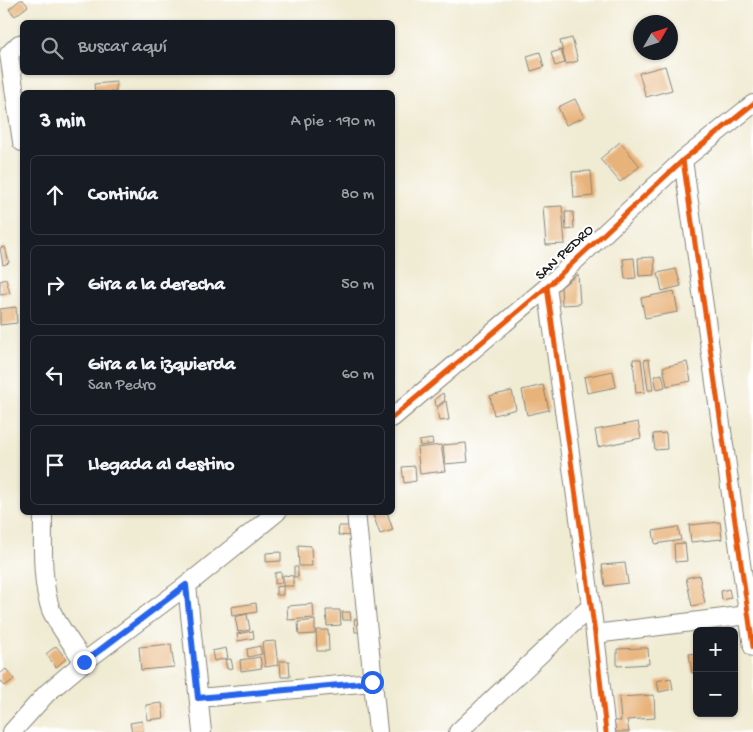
<!DOCTYPE html>
<html lang="es">
<meta charset="utf-8">
<style>
body{margin:0;font-family:"Gochi Hand",sans-serif;background:#242831;color:#f1f3f6}
.controls{position:absolute;right:15px;bottom:15px;display:grid;overflow:hidden;border-radius:8px;box-shadow:0 1px 4px #0004}
.controls button{width:45px;height:45px;display:grid;place-items:center;padding:0;border:0;border-bottom:1px solid #363941;background:#171b24;color:#f1f3f6;font:25px sans-serif}
.compass{position:absolute;left:633px;top:15px;width:45px;height:45px;border-radius:50%;background:#171b24;box-shadow:0 1px 4px #0004;rotate:51deg}
.stop{position:absolute;width:15px;height:15px;margin:-11px;border:4px solid #2563eb;border-radius:50%;background:#fff}
.stop.end{background:#2563eb;border-color:#fff;box-shadow:0 1px 5px #0008}
.list{margin:0;padding:0;list-style:none}
h2{display:flex;justify-content:space-between;align-items:center;height:65px;margin:0;padding:0 20px;font-size:21px}
h2 small{font-size:16px;font-weight:400;color:#9ea1a6}
.list li{display:grid;grid-template-columns:32px 1fr auto;gap:15px;align-items:center;box-sizing:border-box;height:80px;margin:0 10px 10px;padding:0 10px;border:1px solid #363941;border-radius:8px}
.list b{display:block;font-size:19px;white-space:nowrap}
.list p{margin:0;font-size:16px;white-space:nowrap;color:#9ea1a6}
.list em{font-size:16px;font-style:normal;color:#9ea1a6}
.icon{flex:none;width:28px;height:28px;fill:none;stroke:currentColor;stroke-width:2;stroke-linecap:round;stroke-linejoin:round}
.map{position:relative;flex:none;width:753px;height:732px;overflow:hidden}
.search{position:absolute;background:#171b24;box-shadow:0 1px 4px #0004;left:20px;top:20px;width:375px;height:55px;display:flex;align-items:center;gap:12px;box-sizing:border-box;padding:0 18px;border-radius:8px;color:#9ea1a6;font-size:19px}
.panel{position:absolute;background:#171b24;box-shadow:0 1px 4px #0004;left:20px;top:90px;width:375px;height:425px;border-radius:8px}
.map>svg:first-child{display:block}
.building{fill:#e8b37a}
.lines{fill:none;stroke-linecap:round;stroke-linejoin:round}
.minor-casing{stroke:#868478;stroke-width:20}
.minor{stroke:#fff;stroke-width:18}
.cycleway-casing{stroke:#fff;stroke-width:8}
.cycleway{stroke:#e8590c;stroke-width:5}
.route{stroke:#2563eb;stroke-width:6}
.labels{text-anchor:middle;dominant-baseline:central;stroke-width:4;stroke-linejoin:round;paint-order:stroke}
.street-label{font-size:15px;fill:#1c1c1c;stroke:#fff}
</style>
<div class="map">
<svg width="753" height="732" viewBox="0 0 753 732">
<rect width="100%" height="100%" fill="#fff"/>
<filter id="ink" filterUnits="userSpaceOnUse"><feTurbulence type="fractalNoise" baseFrequency=".02" numOctaves="2"/><feDisplacementMap in="SourceGraphic" scale="10" xChannelSelector="R" yChannelSelector="G"/><feConvolveMatrix kernelMatrix="1 2 1 2 8 2 1 2 1" color-interpolation-filters="sRGB"/></filter>
<filter id="wash" filterUnits="userSpaceOnUse"><feTurbulence type="fractalNoise" baseFrequency=".0096" numOctaves="4" result="noise"/><feDisplacementMap in="SourceGraphic" scale="20" xChannelSelector="R" yChannelSelector="G"/><feGaussianBlur stdDeviation="1.12" result="paint"/><feColorMatrix in="noise" values="0 0 0 0 0 0 0 0 0 0 0 0 0 0 0 0 0 1.4 0 .05"/><feComposite in="paint" operator="in"/></filter>
<g filter="url(#wash)">
<rect width="100%" height="100%" fill="#f0ebd3"/>
<g id="blocks">
<g class="building">
<path d="M20 0H23L28 6 15 16 9 9Z"/>
<path d="M572 38 578 61 566 64 560 41Z"/>
<path d="M561 50 565 63 555 66 551 53Z"/>
<path d="M540 52 544 67 531 71 527 56Z"/>
<path d="M665 66 672 90 646 97 639 73Z"/>
<path d="M116 82V92H95L94 84Z"/>
<path d="M575 99 584 117 566 125 558 107Z"/>
<path d="M620 142 640 166 620 182 600 159Z"/>
<path d="M591 171 593 196 574 198 572 172Z"/>
<path d="M562 206 565 244 546 245 543 207Z"/>
<path d="M565 212H573L574 229 566 230Z"/>
<path d="M5 247 9 263 3 265 0 248Z"/>
<path d="M654 257 655 275 639 276 638 258Z"/>
<path d="M634 258 636 278 625 279 623 259Z"/>
<path d="M676 269 681 286 662 291 658 273Z"/>
<path d="M578 274 580 304 562 305 561 287Z"/>
<path d="M6 279 10 293 0 295V281Z"/>
<path d="M674 291 678 312 645 318 641 298Z"/>
<path d="M16 307 17 323 0 325V309Z"/>
<path d="M633 359H641L645 392 636 393Z"/>
<path d="M649 359 653 390H648L644 360Z"/>
<path d="M687 362 691 381 667 386 663 367Z"/>
<path d="M613 371 616 387 587 393 584 377Z"/>
<path d="M662 374 665 387 657 389 654 376Z"/>
<path d="M543 385 549 410 527 415 522 390Z"/>
<path d="M512 391 516 409 494 415 490 396Z"/>
<path d="M443 393 445 400 436 407 435 399Z"/>
<path d="M446 401 449 420 439 421 437 408Z"/>
<path d="M638 422 641 438 598 447 595 430Z"/>
<path d="M666 433 667 449 655 450 653 434Z"/>
<path d="M432 439 433 444 420 446 419 441Z"/>
<path d="M466 443 468 462 445 464 443 445Z"/>
<path d="M441 445 445 471 420 474 417 448Z"/>
<path d="M415 466 416 481 404 483 402 467Z"/>
<path d="M372 512H387L393 530 380 534Z"/>
<path d="M720 522 722 539 691 542 689 525Z"/>
<path d="M339 526H352L351 536 338 535Z"/>
<path d="M678 527 681 540 655 544 653 531Z"/>
<path d="M685 543 687 561 675 562 674 544Z"/>
<path d="M298 545 311 546 312 566H299Z"/>
<path d="M281 552V561L266 562V553Z"/>
<path d="M625 563 628 583 605 586 602 565Z"/>
<rect x="294" y="567" width="4" height="10"/>
<path d="M281 572 282 583 275 584V573Z"/>
<path d="M283 575 293 576V586H283Z"/>
<path d="M699 575 705 603 692 606 686 578Z"/>
<path d="M283 586V595H276V587Z"/>
<path d="M729 589 731 598 722 600 721 591Z"/>
<path d="M256 603 257 612 232 616 231 607Z"/>
<path d="M313 604 314 618 288 620 287 606Z"/>
<path d="M326 610H340L341 625 327 626Z"/>
<path d="M342 612H350L351 620H343Z"/>
<path d="M247 614 250 630 238 632 235 617Z"/>
<path d="M354 619H359V632H355Z"/>
<path d="M315 620V634L299 635 298 622Z"/>
<path d="M316 630H328L329 651H317Z"/>
<path d="M253 631 254 638 238 641 237 634Z"/>
<path d="M275 641 278 665 265 667 262 642Z"/>
<path d="M171 644 174 667 141 670 139 647Z"/>
<path d="M56 646 66 659 56 667 46 654Z"/>
<path d="M260 646 262 654 248 657 247 649Z"/>
<path d="M226 648 228 658 214 661 212 651Z"/>
<path d="M641 648H648L649 664 617 666V649Z"/>
<path d="M697 653V672L692 673 689 654Z"/>
<path d="M260 657 262 668 241 671 240 660Z"/>
<path d="M231 659 233 668 227 669 225 660Z"/>
<path d="M280 661H289L290 677H281Z"/>
<path d="M6 669 14 679 5 686 0 680V674Z"/>
<path d="M671 678 673 689 659 692 657 681Z"/>
<path d="M654 695 655 718 627 720 629 732H616L614 721H621L619 697Z"/>
<path d="M162 703 164 718 147 720 146 705Z"/>
<path d="M142 721 143 732H132L130 723Z"/>
</g>
</g>
</g>
<g filter="url(#ink)">
<use href="#blocks" fill-opacity="0" stroke="#868478" stroke-width="1"/>
<g class="lines">
<defs>
<g id="minor">
<path d="M22 45 19 44 9 54 22 142"/>
<path d="M683 160 753 647"/>
<path d="M547 287 595 634 606 732"/>
<path d="M392 418 547 287 683 160 753 104"/>
<path d="M43 512C43 540 41 584 51 610 57 624 75 648 84 662"/>
<path d="M356 512 378 732"/>
<path d="M187 585 202 732"/>
<path d="M595 634 748 615"/>
<path d="M199 698 372 682"/>
<path d="M12 732 47 693 84 662 187 585 277 512"/>
<path d="M458 732 590 607"/>
</g>
</defs>
<use href="#minor" class="minor-casing"/>
<use href="#minor" class="minor"/>
<defs>
<g id="cycleway">
<path d="M683 160 753 647"/>
<path d="M547 287 595 634 606 732"/>
<path d="M392 418 547 287 683 160 753 104"/>
</g>
</defs>
<use href="#cycleway" class="cycleway-casing"/>
<use href="#cycleway" class="cycleway"/>
</g>
</g>
<g class="lines" filter="url(#ink)">
<path class="route" d="M84 662 186 585 198 698 372 682"/>
</g>
<g class="labels">
<g class="street-label">
<text transform="translate(565 253) rotate(-43)">SAN PEDRO</text>
</g>
</g>
</svg>
<div class="controls">
<button>+</button>
<button>−</button>
</div>
<svg class="compass" viewBox="-18 -18 36 36"><path d="M0-13l5 13h-10z" fill="#e53935"/><path d="M0 13l5-13h-10z" fill="#9ea1a6"/></svg>
<div class="stop" style="left:372px;top:682px"></div>
<div class="stop end" style="left:84px;top:662px"></div>
<div class="search"><svg class="icon" aria-label="search" viewBox="0 0 24 24"><circle cx="10" cy="10" r="6"/><path d="M15 15l6 6"/></svg>Buscar aquí</div>
<section class="panel">
<h2>3 min<small>A pie · 190 m</small></h2>
<ul class="list">
<li><svg class="icon" aria-label="ahead" viewBox="0 0 24 24"><path d="M12 20V5M6 11l6-6 6 6"/></svg><div><b>Continúa</b></div><em>80 m</em></li>
<li><svg class="icon" aria-label="right" viewBox="0 0 24 24"><path d="M7 20v-9h11M14 6l5 5-5 5"/></svg><div><b>Gira a la derecha</b></div><em>50 m</em></li>
<li><svg class="icon" aria-label="left" viewBox="0 0 24 24"><path d="M17 20v-9H6M10 6l-5 5 5 5"/></svg><div><b>Gira a la izquierda</b><p>San Pedro</p></div><em>60 m</em></li>
<li><svg class="icon" aria-label="arrive" viewBox="0 0 24 24"><path d="M6 21V4h12l-3 4 3 4H6"/></svg><div><b>Llegada al destino</b></div></li>
</ul>
</section>
</div>
